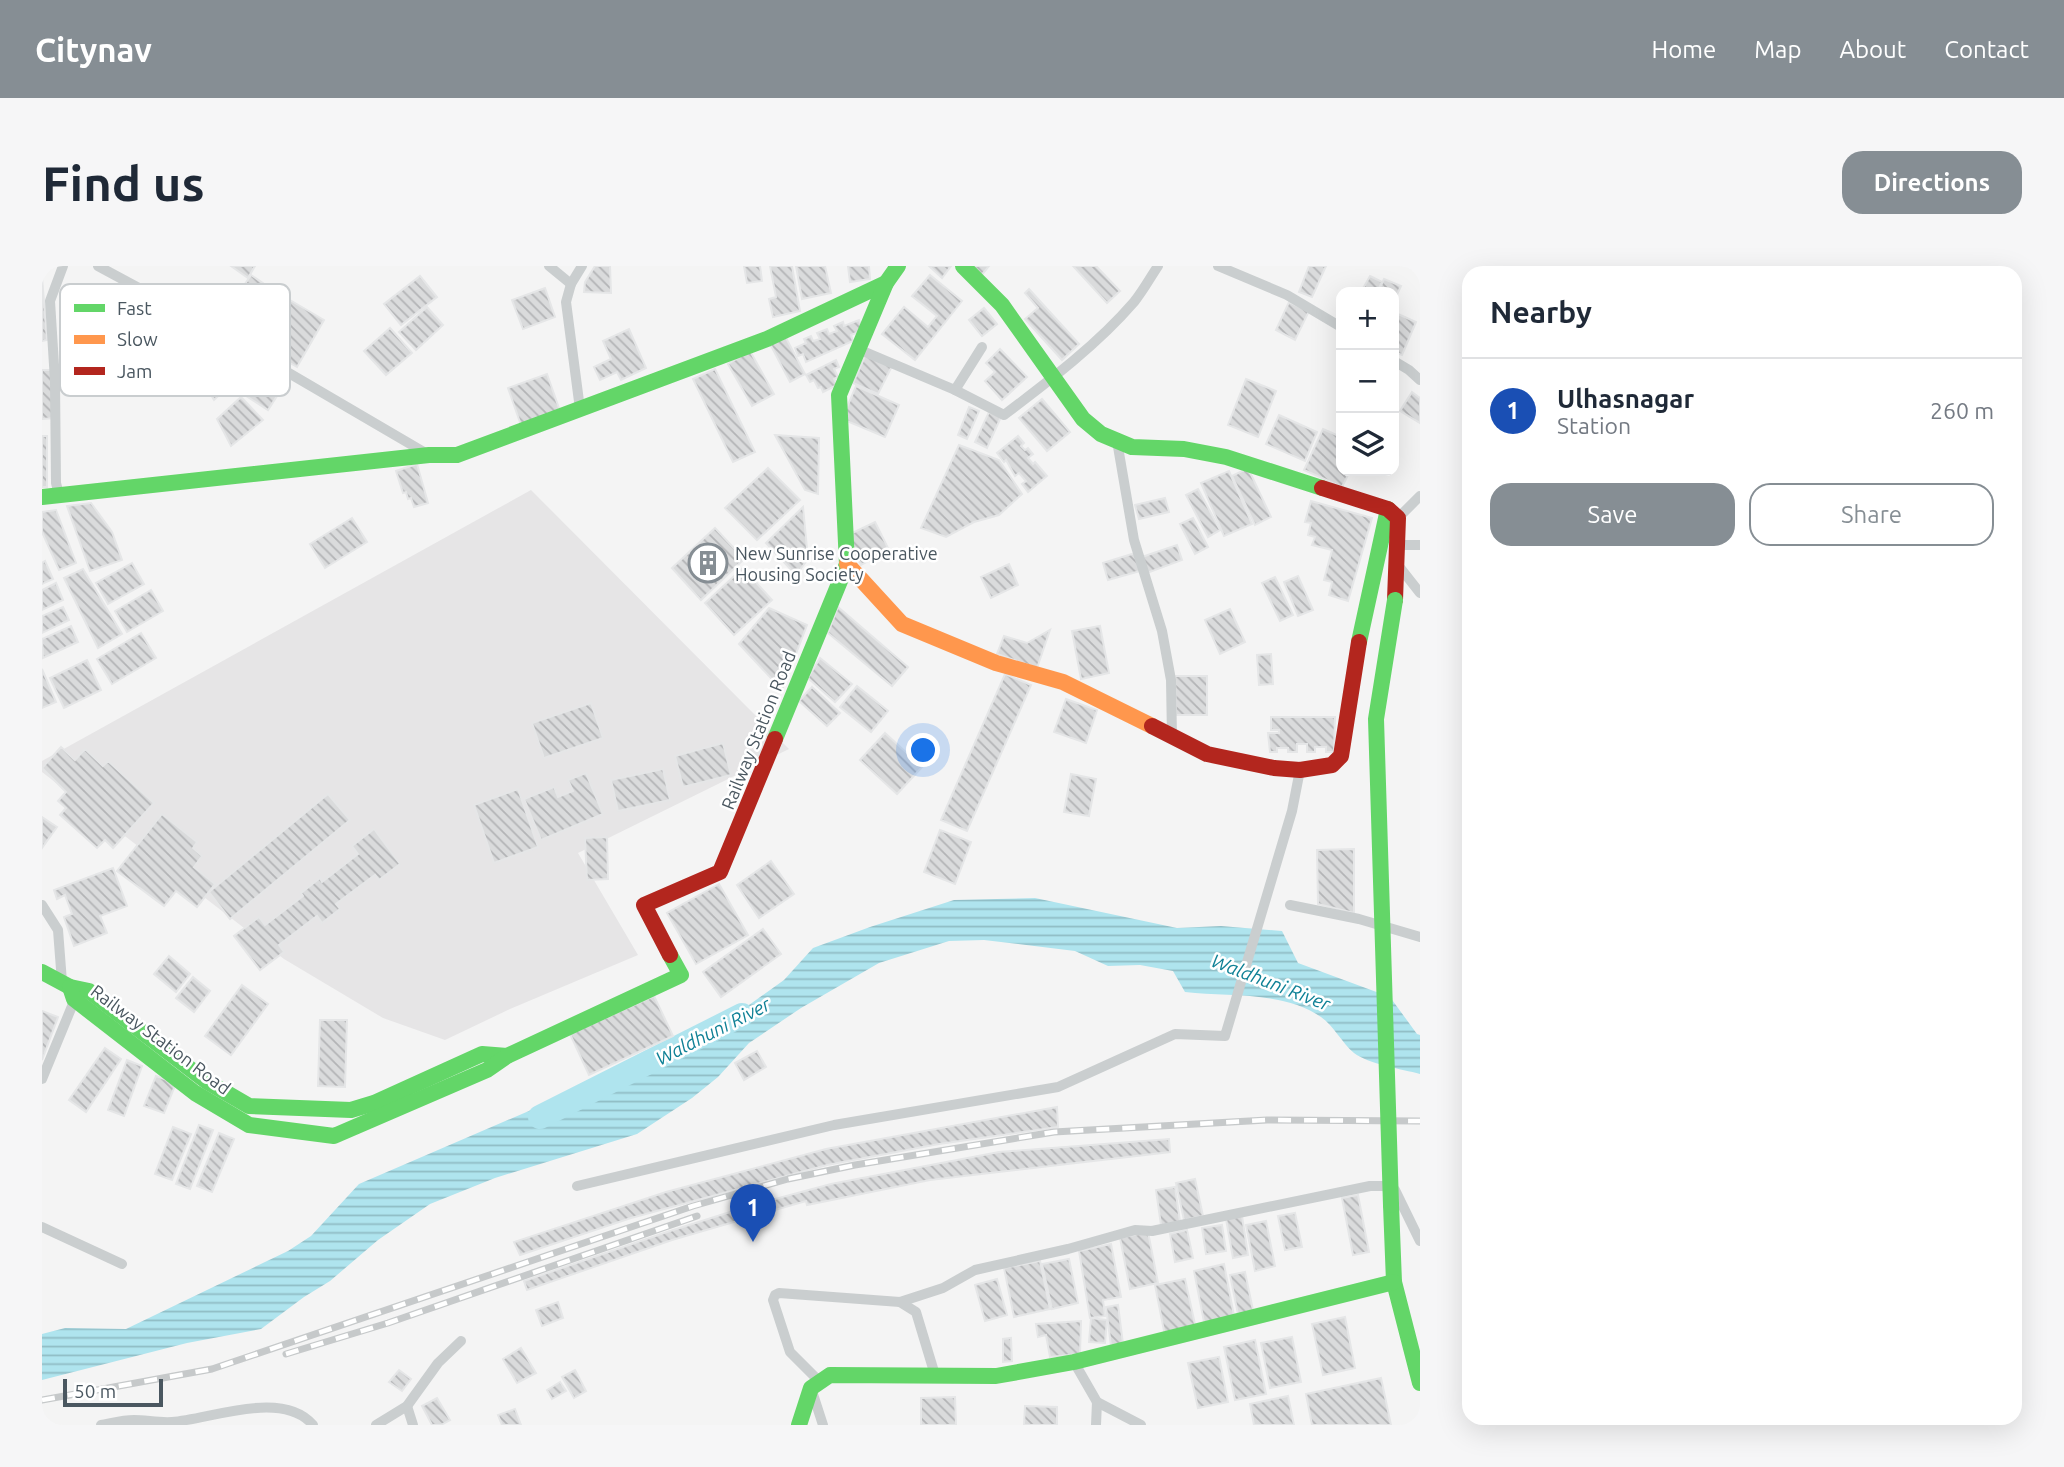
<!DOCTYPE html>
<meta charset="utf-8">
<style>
body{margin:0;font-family:Ubuntu,sans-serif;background:#f6f6f7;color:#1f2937}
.controls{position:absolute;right:21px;top:21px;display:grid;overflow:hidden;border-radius:14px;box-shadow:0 7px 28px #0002}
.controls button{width:63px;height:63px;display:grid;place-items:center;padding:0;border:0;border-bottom:2px solid #e0e1e3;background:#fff;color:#1f2937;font:35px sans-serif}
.scale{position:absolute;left:21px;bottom:18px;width:100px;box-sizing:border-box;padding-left:7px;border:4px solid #4a5760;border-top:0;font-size:19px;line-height:24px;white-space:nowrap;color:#4a5760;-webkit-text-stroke:5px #fff;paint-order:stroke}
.you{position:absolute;left:882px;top:485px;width:24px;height:24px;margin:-18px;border:5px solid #fff;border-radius:50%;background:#1a73e8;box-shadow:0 0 0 10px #1a73e833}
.badge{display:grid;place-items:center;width:46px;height:46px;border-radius:50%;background:#868e94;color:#fff;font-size:23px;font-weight:700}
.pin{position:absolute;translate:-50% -58px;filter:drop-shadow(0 2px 4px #0008)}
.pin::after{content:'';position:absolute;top:37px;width:24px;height:21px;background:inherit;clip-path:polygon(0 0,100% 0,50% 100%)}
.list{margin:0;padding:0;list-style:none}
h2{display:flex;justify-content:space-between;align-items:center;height:91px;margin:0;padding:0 28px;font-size:30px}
h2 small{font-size:23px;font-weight:400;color:#747a83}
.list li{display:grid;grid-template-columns:46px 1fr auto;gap:21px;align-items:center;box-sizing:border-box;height:105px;padding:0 28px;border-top:2px solid #e0e1e3}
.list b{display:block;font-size:26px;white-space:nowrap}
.list p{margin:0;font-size:23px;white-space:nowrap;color:#747a83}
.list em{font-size:23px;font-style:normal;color:#747a83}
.actions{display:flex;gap:14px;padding:21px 28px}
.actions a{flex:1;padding:16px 0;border:2px solid #868e94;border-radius:21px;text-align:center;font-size:24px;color:#868e94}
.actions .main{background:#868e94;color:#fff}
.icon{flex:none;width:38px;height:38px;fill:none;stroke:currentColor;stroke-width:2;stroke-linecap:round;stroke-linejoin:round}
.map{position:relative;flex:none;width:1378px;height:1159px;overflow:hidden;border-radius:21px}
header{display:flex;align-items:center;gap:42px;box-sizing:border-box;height:98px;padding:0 35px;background:#868e94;color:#fff}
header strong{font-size:33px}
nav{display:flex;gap:38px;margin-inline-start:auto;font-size:24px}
.intro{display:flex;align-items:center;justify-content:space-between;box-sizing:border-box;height:168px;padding:0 42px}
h1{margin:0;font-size:49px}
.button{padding:18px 32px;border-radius:21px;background:#868e94;color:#fff;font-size:24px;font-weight:700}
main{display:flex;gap:42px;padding:0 42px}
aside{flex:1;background:#fff;border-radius:21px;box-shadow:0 7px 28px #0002}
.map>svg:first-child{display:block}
.education{fill:#e6e5e6}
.water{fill:url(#water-rules)}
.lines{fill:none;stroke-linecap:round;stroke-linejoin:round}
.river{stroke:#afe4ee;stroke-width:24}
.building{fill:url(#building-back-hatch);stroke:#e5e6e7;stroke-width:2}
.street{stroke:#cacecf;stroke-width:10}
.fast{stroke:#63d668;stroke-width:16}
.slow{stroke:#ff974d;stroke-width:16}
.jam{stroke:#b3261e;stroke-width:16}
.rail-casing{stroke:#c6c9ca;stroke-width:7}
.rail{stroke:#fff;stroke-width:4.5;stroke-dasharray:13;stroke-linecap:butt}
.fast-bridge{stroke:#63d668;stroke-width:16}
.labels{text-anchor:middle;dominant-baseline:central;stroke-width:5;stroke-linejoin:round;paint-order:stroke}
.poi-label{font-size:18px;fill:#4a5760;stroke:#fff;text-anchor:start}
.street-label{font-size:18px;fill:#4a5760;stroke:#fff}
.water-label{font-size:19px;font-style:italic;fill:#0f8196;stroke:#fff}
.key{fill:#fff;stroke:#c9cdcf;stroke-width:2}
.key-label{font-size:19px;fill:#4a5760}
</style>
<header>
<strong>Citynav</strong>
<nav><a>Home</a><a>Map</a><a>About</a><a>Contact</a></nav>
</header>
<div class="intro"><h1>Find us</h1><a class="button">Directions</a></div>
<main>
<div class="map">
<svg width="1378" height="1159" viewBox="0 0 1378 1159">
<defs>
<pattern id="water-rules" width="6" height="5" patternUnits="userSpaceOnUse" patternTransform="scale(1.75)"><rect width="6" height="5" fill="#afe4ee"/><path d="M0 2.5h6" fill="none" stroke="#90bcc4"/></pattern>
<pattern id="building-back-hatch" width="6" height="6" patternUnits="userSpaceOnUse" patternTransform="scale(1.75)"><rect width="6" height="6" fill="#dadbdc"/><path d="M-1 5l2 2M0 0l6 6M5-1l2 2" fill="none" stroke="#b3b4b6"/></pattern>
</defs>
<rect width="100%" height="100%" fill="#f4f4f4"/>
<path class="education" d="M489 224 747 483 536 587 596 689 468 743 403 774 341 752 242 693 0 506V495Z"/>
<path class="water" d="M993 632 1135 662 1179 660 1240 665 1256 697 1348 731 1375 768 1378 769V808C1360 803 1326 798 1312 787 1300 777 1292 760 1279 751 1243 725 1186 731 1143 726L1131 705 1098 699 1066 700 1033 685 942 674 907 675 837 697 759 742 707 777 676 811 650 832 595 868 453 912 388 938 336 974 288 1015 262 1031 219 1063 145 1077 0 1114V1068L23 1062 84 1063 246 985 269 970 317 918 503 838 529 837 554 829 620 801 742 714 771 682 828 661 912 634Z"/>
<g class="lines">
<path class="river" d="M498 851 700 749"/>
</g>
<g class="building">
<path d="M189 0H213L206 12Z"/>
<path d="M553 0H568L569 27 542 26 543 16Z"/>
<path d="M702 0H718L720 15 705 17Z"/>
<path d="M728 0H750L758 45 731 51 727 33 734 31Z"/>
<path d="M754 0H783L789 27 760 33Z"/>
<path d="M806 0H827L828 13 808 16Z"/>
<path d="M887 0H909L900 12Z"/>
<path d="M924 0H947L938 11Z"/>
<path d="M1031 0H1054L1078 25 1065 37Z"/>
<path d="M1267 0H1284L1270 31 1257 26Z"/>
<path d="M209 9 234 26 202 74 177 57Z"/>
<path d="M888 9 920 35 873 94 840 68 862 41 886 61 895 50 870 30Z"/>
<path d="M378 10 395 31 359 59 342 38Z"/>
<path d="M1328 10 1340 16 1335 26H1319Z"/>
<path d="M0 11 5 74 0 75Z"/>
<path d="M1342 13 1359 20 1352 35V26H1336Z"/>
<path d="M503 22 513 51 481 63 470 34Z"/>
<path d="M987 23 1037 78 1020 94 983 53 996 42 983 27Z"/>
<path d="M236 27 282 54 255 101 209 75Z"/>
<path d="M1247 36 1267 45 1253 74 1234 64Z"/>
<path d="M385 41 401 59 374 84 357 66Z"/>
<path d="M942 42 955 58 940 70 927 54Z"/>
<path d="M1356 48 1374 56 1360 89 1352 86V57Z"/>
<path d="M817 54 821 64 809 69 811 75 764 96 761 88 756 90 753 82 764 77 762 73 769 70 771 75 778 73 775 67 785 63 787 68 795 65 792 60 801 56 802 60Z"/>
<path d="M348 62 370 87 344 109 322 85Z"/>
<path d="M587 63 604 102 579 114 575 106 558 114 552 101 569 93 561 75Z"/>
<path d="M743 70 763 108 748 116 728 78Z"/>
<path d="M175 75 203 105 172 134 151 98Z"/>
<path d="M958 83 985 111 960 134 943 115 953 106 944 97Z"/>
<path d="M708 85 732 128 710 140 686 98Z"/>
<path d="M824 88 850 100 836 128 811 117Z"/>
<path d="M794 94 797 101 792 103 796 111 792 113 795 119 781 126 779 121 776 122 772 114 768 116 764 109Z"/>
<path d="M216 103 242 119 226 144 201 128Z"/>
<path d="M673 103 713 186 691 196 651 113Z"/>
<path d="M0 104H10L13 152 0 153Z"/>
<path d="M505 108 519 148 480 162 466 122Z"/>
<path d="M1204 113 1234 125 1216 171 1186 159Z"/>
<path d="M814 120 857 139 843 171 800 153Z"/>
<path d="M1370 126 1378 132V157L1358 145Z"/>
<path d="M199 131 221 154 189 180 175 153Z"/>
<path d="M1000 133 1028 166 1005 185 977 152Z"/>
<path d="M927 141 937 145 925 173 916 169Z"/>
<path d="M947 146 959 151 945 182 933 176Z"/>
<path d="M1237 149 1275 166 1263 195 1224 178Z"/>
<path d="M1281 163 1299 171V205H1308L1300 221 1262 204Z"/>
<path d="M733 169 777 172 776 228 763 224Z"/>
<rect x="0" y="170" width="5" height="51"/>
<path d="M976 170 982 177 979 180 983 184 986 182 991 188 986 192 991 198 993 196 1005 210 986 226 980 218 984 215 977 207 973 210 964 194 962 196 955 187Z"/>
<path d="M917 179 957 194 980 228 957 249 932 256 904 271 879 262Z"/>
<path d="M375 198 386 237 372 241 369 232 366 233 364 226 361 227 354 205Z"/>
<path d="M726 202 758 234 715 274 683 242Z"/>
<path d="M1206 202 1229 251 1213 259 1190 210Z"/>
<path d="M1187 205 1210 258 1182 270 1159 217Z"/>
<path d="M1156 223 1178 264 1166 271 1144 229Z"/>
<path d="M1123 232 1127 246 1097 253 1093 239Z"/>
<path d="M1269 235 1330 252 1306 335 1287 329 1290 316 1282 314 1290 284 1270 279 1273 271 1266 269 1269 257 1263 256Z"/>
<path d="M49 237 70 266 80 294 48 305 25 240Z"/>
<path d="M761 241 766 293 754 309 724 277Z"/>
<path d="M14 244 34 297 17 304 0 266V246Z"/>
<path d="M310 252 325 276 283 302 268 278Z"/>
<path d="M1151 252 1166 281 1153 288 1138 258Z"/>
<path d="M833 256 847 284 819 299 804 270Z"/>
<path d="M673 262 702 293 659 334 630 302Z"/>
<path d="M1135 279 1140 294 1105 307 1100 291Z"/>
<path d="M1093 287 1098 305 1066 314 1061 297Z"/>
<path d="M3 295 11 313 0 318V297Z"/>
<path d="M90 297 102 318 66 338 54 317Z"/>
<path d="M967 298 976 319 949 332 939 311Z"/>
<path d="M701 302 730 334 692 369 663 337Z"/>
<path d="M41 303 80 368 56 382 22 312Z"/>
<path d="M1256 310 1271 344 1256 350 1242 316Z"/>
<path d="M1233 311 1251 349 1238 355 1220 317Z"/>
<path d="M14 317 21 334 0 344V324Z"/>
<path d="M109 324 121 345 85 366 73 345Z"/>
<path d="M21 341 27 354 0 367V350Z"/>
<path d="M796 341 866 401 850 420 786 367Z"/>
<path d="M727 342 765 359 740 424 697 378Z"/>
<path d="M1188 343 1203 376 1178 388 1163 354Z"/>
<path d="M29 360 36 376 1 392 0 373Z"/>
<path d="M1058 360 1067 407 1039 413 1030 365Z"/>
<path d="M1008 364 995 402 955 388 962 370 985 377Z"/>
<path d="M99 367 114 392 70 418 55 393Z"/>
<path d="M1229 388 1231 418 1217 419 1215 389Z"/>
<path d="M778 392 810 418 793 436 766 412Z"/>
<path d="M45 394 59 424 22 442 8 412Z"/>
<path d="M0 403 14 436 0 442Z"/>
<path d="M963 408 989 419 925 565 899 554Z"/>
<path d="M1133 410H1165V449H1134Z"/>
<path d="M815 420 846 445 829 466 798 441Z"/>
<path d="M770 421 798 447 785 460 757 435Z"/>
<path d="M1024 433 1055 444 1044 477 1012 466Z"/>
<path d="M549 437 561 472 502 492 490 457Z"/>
<path d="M1229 451H1293L1292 486H1284V481H1273V486H1265V478H1255V486H1246V482H1235V486H1228L1226 467H1237V464H1229Z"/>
<path d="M843 467 880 501 855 528 818 494Z"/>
<path d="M681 477 689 509 641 521 633 490Z"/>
<path d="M19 481 33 494 43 483 61 500 66 495 112 537 71 582 63 574 55 582 18 549 24 542 16 535 24 526 0 502Z"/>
<path d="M621 503 628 534 576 545 569 514Z"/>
<path d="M544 507 561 548 499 574 482 533 512 521 516 531 531 525 526 514Z"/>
<path d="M1029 508 1054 513 1047 550 1022 546Z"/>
<path d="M476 523 496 581 452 597 432 539Z"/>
<path d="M286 528 308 554 188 653 167 626Z"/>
<path d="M120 548 155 576 151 582 160 590 152 601 173 618 155 641 134 625 122 640 75 605Z"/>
<path d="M0 551 15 561 0 582Z"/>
<path d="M332 563 358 598 337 614 333 609 294 638 298 643 280 657 275 650 237 679 242 686 218 704 192 670 217 651 223 659 261 630 259 627 278 612 280 616 316 588 310 580Z"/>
<path d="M898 564 929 576 913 618 882 606Z"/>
<path d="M565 571 566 613 545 614 543 572Z"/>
<path d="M1312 583V647L1276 638 1275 584Z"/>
<path d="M729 595 752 628 717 652 695 619Z"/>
<path d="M71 602 85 640 58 650 65 667 32 680 22 651 30 648 23 629 15 633 12 624Z"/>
<path d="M677 618 706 669 654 698 625 647Z"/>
<path d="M721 663 739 688 679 731 661 706Z"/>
<path d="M127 690 148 708 134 726 112 708Z"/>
<path d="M151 711 168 725 152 746 134 732Z"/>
<path d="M200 719 226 738 189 789 163 770Z"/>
<path d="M612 730 631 770 547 809 528 768Z"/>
<path d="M0 745 16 751 0 794Z"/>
<path d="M278 754H305L303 821 276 820Z"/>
<path d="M63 782 79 793 44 846 27 834Z"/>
<path d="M715 785 724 801 702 814 693 797Z"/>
<path d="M85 794 100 800 82 850 66 844Z"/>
<path d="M114 810 134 817 122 847 102 840Z"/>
<path d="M1015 841 1016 861 897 878 785 899 589 952 478 989 472 976 624 926 784 883Z"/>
<path d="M157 859 171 864 148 923 134 918Z"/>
<path d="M131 861 149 868 130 914 113 908Z"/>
<path d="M177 867 192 873 170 926 155 920Z"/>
<path d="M1127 873 1128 886 888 914 765 939 764 935 630 974 485 1024 482 1015 625 966 707 940 789 918 957 886Z"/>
<path d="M1153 913 1161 950 1142 954 1134 917Z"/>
<path d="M1133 921 1138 956 1119 959 1114 924Z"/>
<path d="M1316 929 1327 986 1311 989 1300 932Z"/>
<path d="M1253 947 1260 981 1243 984 1236 950Z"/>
<path d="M1200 950 1206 989 1191 992 1184 953Z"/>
<path d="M1224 955 1233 1000 1213 1005 1204 959Z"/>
<path d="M1180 959 1184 985 1164 988 1160 962Z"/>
<path d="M1145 964 1151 992 1133 996 1128 968Z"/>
<path d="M1106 966 1116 1017 1088 1023 1078 972Z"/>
<path d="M1069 978 1079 1031 1061 1034 1063 1050 1048 1052 1037 985Z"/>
<path d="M1027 993 1036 1037 1010 1043 1000 998Z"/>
<path d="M998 995 1008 1043 972 1051 962 1002Z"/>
<path d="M1182 998 1193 1055 1163 1061 1152 1005Z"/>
<path d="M1203 1006 1212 1049 1197 1053 1188 1009Z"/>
<path d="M955 1013 965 1049 943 1055 933 1019Z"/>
<path d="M1143 1013 1154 1063 1123 1070 1113 1019Z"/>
<path d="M516 1036 521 1052 500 1060 494 1044Z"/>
<path d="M1076 1039 1081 1078 1069 1080 1064 1041Z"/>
<path d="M1303 1051 1313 1102 1281 1109 1270 1058Z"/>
<path d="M1049 1052 1065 1054 1063 1077 1047 1076Z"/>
<path d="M1039 1055 1038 1088 1008 1091 1004 1069 996 1071 994 1058Z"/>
<path d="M1250 1071 1259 1116 1228 1122 1219 1077Z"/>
<path d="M969 1072 970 1095 961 1096V1073Z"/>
<path d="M1213 1074 1224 1128 1193 1134 1182 1081Z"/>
<path d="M479 1082 494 1107 475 1117 461 1093Z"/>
<path d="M1177 1091 1186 1136 1156 1142 1146 1097Z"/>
<path d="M357 1104 369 1113 360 1125 347 1116Z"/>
<path d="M533 1104 544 1125 532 1132 520 1111Z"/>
<path d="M1339 1112 1349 1159H1270L1264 1128Z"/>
<path d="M518 1116 524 1125 510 1133 505 1124Z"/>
<path d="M1246 1130 1252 1159H1212L1208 1138Z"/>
<path d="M913 1131 914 1159H879V1132Z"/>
<path d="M395 1132 408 1154 399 1159H390L380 1140Z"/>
<path d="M983 1140 1015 1141V1159H982Z"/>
<path d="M473 1143 479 1159H460L456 1149Z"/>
</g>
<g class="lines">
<g class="street">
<path d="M56 0 158 55 387 189"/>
<path d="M507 0 529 18"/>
<path d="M1176 0 1245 29 1299 61"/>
<path d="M816 83 913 124 940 81"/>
<path d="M1352 95 1367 104 1378 114"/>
<path d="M913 124 962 149C1007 115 1055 79 1092 36 1101 25 1108 12 1116 0"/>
<path d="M538 143 524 36 529 18 540 0"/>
<path d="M1075 175 1092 274 1120 365 1129 414 1130 472"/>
<path d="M17 229 14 217 13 115 8 35 21 0"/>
<path d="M1356 252 1378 230"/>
<path d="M1356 279H1378"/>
<path d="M1356 299 1378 327"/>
<path d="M0 639 16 664 20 716"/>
<path d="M1248 639 1317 653 1378 671"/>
<path d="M0 813 35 728"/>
<path d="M535 920 792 859 1016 821 1133 768 1183 770 1250 545 1258 504"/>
<path d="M0 961 80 998"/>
<path d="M858 1036 874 1046 893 1109"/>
<path d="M1032 1096 1055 1136 1099 1159"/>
<path d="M778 1116 748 1086 731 1034 733 1029 737 1027 858 1036 901 1022 933 1004 1026 983 1093 964 1110 965 1328 920H1341L1353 924 1378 975"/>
<path d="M769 1122 781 1159"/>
<path d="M365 1140 371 1159"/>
<path d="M59 1159C70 1157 81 1154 92 1154 104 1154 117 1157 130 1156 169 1153 241 1123 271 1159"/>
<path d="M334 1159 365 1140 396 1097 419 1075"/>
<path d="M1054 1159 1055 1136"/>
</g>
<g class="fast">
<path d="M921 0 960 39 1041 153 1059 168 1090 181 1142 183 1184 191 1280 222"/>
<path d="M0 231 387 189H415L725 73 844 17"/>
<path d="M1317 376 1346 243"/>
<path d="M733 473 805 298 797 129 844 17 856 0"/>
<path d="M0 706 28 721 47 725 164 815 207 840 309 844 332 837 440 788 465 790"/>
<path d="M28 721 32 733 153 827 207 859 292 870 445 804 465 790 639 709 628 689"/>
<path d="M1349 939 1352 1016 1378 1117"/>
<path d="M757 1159 769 1122 788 1109 954 1110 1032 1096 1352 1016"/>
</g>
<path class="slow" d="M805 298 860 358 954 397 1021 416 1110 460"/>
<g class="jam">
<path d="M1280 222 1346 243 1356 252 1353 334"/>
<path d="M1110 460 1165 488 1232 502 1258 504 1290 499 1299 490 1317 376"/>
<path d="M628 689 602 639 678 606 733 473"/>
</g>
<defs>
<g id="rail">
<path d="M244 1088 346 1057 655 950"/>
<path d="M0 1134 170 1103 651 940 746 913 813 899 1012 866 1225 854 1378 855"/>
</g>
</defs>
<use href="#rail" class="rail-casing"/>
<use href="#rail" class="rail"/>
<path class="fast-bridge" d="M1349 939 1334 453 1353 334"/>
</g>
<defs>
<symbol id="building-ring" viewBox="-11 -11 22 22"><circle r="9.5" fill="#fff" stroke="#868e94" stroke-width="1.5"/><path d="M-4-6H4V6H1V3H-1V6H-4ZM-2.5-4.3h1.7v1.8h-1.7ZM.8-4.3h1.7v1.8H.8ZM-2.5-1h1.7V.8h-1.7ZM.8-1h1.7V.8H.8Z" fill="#868e94"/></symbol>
</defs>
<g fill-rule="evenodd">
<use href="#building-ring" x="644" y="275" width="44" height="44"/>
</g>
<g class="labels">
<g class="poi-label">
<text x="693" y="287">New Sunrise Cooperative<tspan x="693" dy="21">Housing Society</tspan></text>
</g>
<g class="street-label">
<text transform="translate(716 464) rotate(-68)">Railway Station Road</text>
<text transform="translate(119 773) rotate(37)">Railway Station Road</text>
</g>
<g class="water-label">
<text transform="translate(1229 716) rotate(21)">Waldhuni River</text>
<text transform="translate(671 765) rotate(-27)">Waldhuni River</text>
</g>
</g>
<rect x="18" y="18" width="230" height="112" rx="10" class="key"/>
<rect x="32" y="38" width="31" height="8" fill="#63d668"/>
<rect x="32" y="69" width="31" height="9" fill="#ff974d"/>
<rect x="32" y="101" width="31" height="8" fill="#b3261e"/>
<g class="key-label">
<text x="75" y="49">Fast</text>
<text x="75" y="80">Slow</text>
<text x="75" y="112">Jam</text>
</g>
</svg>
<div class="controls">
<button>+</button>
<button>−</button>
<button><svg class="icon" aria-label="layers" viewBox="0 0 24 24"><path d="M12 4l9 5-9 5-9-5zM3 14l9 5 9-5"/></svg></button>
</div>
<div class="scale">50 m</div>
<div class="you"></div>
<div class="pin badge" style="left:711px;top:976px;background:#1a4fb4">1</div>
</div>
<aside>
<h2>Nearby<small></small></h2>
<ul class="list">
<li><span class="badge" style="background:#1a4fb4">1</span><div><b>Ulhasnagar</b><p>Station</p></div><em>260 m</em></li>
</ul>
<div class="actions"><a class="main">Save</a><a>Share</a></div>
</aside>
</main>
